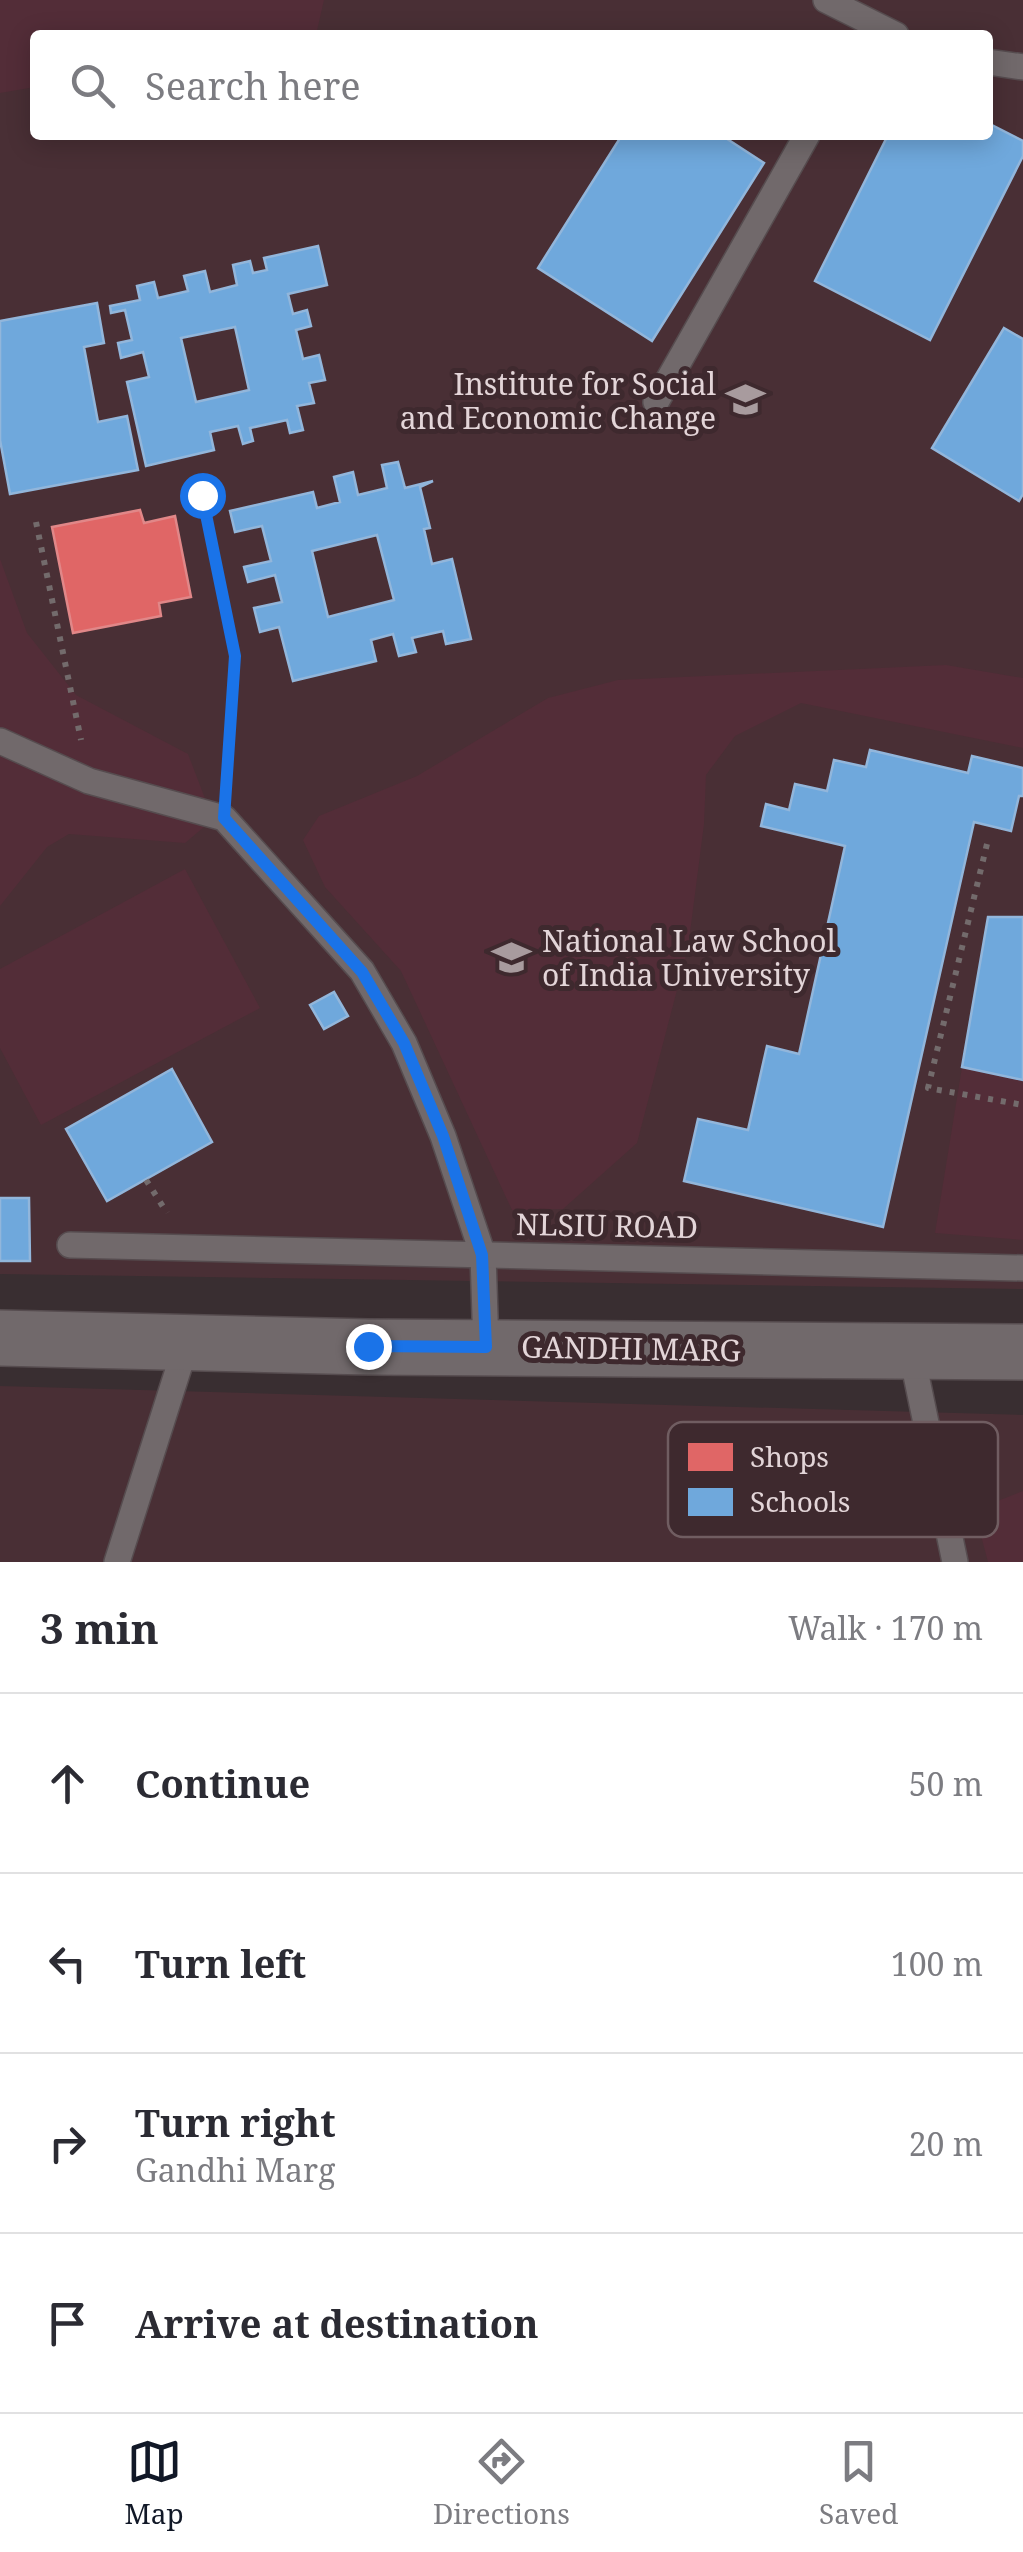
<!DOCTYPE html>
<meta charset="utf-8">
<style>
body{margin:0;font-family:"Noto Serif",serif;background:#f7f7f7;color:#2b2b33}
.stop{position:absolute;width:30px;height:30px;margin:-22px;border:8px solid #1a73e8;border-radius:50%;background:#fff}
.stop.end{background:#1a73e8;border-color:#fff;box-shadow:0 2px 10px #0008}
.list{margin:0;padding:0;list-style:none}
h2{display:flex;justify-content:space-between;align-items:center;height:130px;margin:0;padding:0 40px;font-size:42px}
h2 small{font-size:32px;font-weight:400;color:#7c7c81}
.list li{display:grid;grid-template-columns:65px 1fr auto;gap:30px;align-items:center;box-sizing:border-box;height:180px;padding:0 40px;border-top:2px solid #e1e1e2}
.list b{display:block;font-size:38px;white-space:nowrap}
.list p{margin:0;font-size:32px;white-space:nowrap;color:#7c7c81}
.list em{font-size:32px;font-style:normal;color:#7c7c81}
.icon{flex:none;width:55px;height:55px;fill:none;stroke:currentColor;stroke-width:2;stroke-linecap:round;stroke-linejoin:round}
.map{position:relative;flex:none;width:1023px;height:1562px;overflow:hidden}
.search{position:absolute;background:#fff;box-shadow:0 5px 25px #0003;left:30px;right:30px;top:30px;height:110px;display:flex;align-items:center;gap:25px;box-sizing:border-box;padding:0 35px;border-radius:10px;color:#7c7c81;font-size:38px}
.sheet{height:850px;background:#fff}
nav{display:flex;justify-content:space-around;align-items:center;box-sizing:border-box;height:140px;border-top:2px solid #e1e1e2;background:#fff;font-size:28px;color:#7c7c81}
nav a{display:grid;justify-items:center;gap:5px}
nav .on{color:#111827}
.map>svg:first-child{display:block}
.built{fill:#492f35;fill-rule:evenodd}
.green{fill:#532d38}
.shops{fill:#e06666;stroke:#e18788;stroke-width:2.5}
.schools{fill:#6fa8dc;stroke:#92b6db;stroke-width:2.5;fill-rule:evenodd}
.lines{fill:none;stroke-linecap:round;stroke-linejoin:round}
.lane-casing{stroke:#564c4f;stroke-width:28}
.secondary-casing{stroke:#564c4f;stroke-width:58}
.path{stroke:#736b6c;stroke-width:6;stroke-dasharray:5 8;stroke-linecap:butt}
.lane{stroke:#71696b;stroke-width:25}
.secondary{stroke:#71696b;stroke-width:55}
.route{stroke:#1a73e8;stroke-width:12}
.labels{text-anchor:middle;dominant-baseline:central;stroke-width:10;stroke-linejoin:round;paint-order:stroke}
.poi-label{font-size:30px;fill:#e3d5d8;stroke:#3e292e;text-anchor:end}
.street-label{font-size:30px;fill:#e3d5d8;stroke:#3e292e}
.key{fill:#3e292e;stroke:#705d61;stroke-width:2.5}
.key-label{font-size:28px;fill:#e3d5d8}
</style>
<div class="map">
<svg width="1023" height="1562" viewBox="0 0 1023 1562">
<rect width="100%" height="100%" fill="#392e31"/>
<g class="built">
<path d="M0 0H1023V1289L0 1274ZM35 35H988V135H35Z"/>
<path d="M0 1386 1023 1415V1562H0Z"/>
</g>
<g class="green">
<path d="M0 0H324L316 35H35V87L0 93Z"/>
<path d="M0 559 27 633 76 695 188 754 206 801 204 827 185 843 69 834 47 847 0 906Z"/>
<path d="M946 665 1023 678V748L801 703 735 736 706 775 704 824 688 948 637 1143 563 1209 512 1210 401 971 325 887 303 840 319 816 417 776 548 698 618 680Z"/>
<path d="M185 869 260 1008 41 1125 0 1048V969Z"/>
<path d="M962 1067 1023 1080V1240L935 1233Z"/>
<path d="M1023 1491V1562H988L979 1528 985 1506Z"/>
</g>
<path class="shops" d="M140 510 144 523 175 516 191 597 159 603 161 616 73 633 52 527Z"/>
<g class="schools">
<path d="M988 123 1023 141V156L930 340 815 281 888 135H988Z"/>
<path d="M622 135H721L764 163 652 341 538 268Z"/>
<path d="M318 246 327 285 288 294 293 314 307 310 311 326 296 330 303 359 319 355 325 380 309 383 314 403 297 406 303 430 290 433 287 420 250 428 253 441 243 444 238 426 210 432 214 450 146 466 127 382 149 377 143 352 121 358 118 343 132 340 125 310 111 313 110 306 140 300 137 286 154 282 158 298 188 291 184 276 205 271 210 292 237 285 233 265 250 261 253 273 267 270 264 258ZM235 327 249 390 196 402 181 338Z"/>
<path d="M97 303 104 343 84 347 98 422 127 416 138 470 10 494 0 440V321Z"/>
<path d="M1004 328 1023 339V494L1019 501 932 448Z"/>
<path d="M398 462 405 488 433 481 420 487 430 528 424 529 432 564 452 559 471 639 446 644 443 631 412 638 416 652 399 656 393 634 371 640 376 661 293 681 279 627 260 632 254 608 282 602 275 575 248 582 244 567 271 561 262 526 235 532 230 511 313 492 317 508 340 502 334 477 353 472 358 495 387 488 382 465ZM377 535 394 600 328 617 312 551Z"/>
<path d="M870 750 968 773 972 756 1023 768V796H1019L1011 831 974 822 883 1227 684 1181 698 1119 748 1130 767 1046 799 1054 845 846 761 826 766 804 789 810 795 784 827 791 834 760 866 767Z"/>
<path d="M988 917H1023V1080L962 1067Z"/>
<path d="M334 992 348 1016 324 1029 310 1005Z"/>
<path d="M172 1069 212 1142 107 1201 66 1129Z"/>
<path d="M0 1198H29L30 1261H0Z"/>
</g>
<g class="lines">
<defs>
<g id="lane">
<path d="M826 0 896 35"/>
<path d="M988 62 1023 67"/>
<path d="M656 402 807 135"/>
<path d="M0 741 89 781 224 818 362 971 404 1043 443 1136 483 1255 486 1347"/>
<path d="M70 1245 1023 1268"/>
<path d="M911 1351 955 1562"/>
<path d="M117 1562 187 1342"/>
</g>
<path id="secondary" d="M0 1338 368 1347 1023 1352"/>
</defs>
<use href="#lane" class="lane-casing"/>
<use href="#secondary" class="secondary-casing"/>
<g class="path">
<path d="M202 495 235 657 226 787"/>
<path d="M36 522 81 740"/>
<path d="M987 844 928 1088 1023 1105"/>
<path d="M146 1180 167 1213"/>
</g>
<use href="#lane" class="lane"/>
<use href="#secondary" class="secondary"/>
</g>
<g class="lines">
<path class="route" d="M202 495 235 656 224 818 362 972 404 1043 443 1136 482 1255 486 1347 368 1346"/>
</g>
<defs>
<symbol id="university-bare" viewBox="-9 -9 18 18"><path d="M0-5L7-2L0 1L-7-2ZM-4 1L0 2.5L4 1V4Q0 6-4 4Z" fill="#a89b9e" stroke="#3e292e" stroke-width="2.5" paint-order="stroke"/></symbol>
</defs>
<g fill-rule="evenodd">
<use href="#university-bare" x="718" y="372" width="55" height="55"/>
<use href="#university-bare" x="484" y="930" width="55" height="55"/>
</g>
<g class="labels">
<g class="poi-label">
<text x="716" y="383">Institute for Social<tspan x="716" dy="34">and Economic Change</tspan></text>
<text x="542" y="940" text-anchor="start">National Law School<tspan x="542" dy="34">of India University</tspan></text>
</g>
<g class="street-label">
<text transform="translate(607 1225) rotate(1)">NLSIU ROAD</text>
<text transform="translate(631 1348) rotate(1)">GANDHI MARG</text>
</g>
</g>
<rect x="668" y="1422" width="330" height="115" rx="15" class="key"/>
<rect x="688" y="1443" width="45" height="28" fill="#e06666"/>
<rect x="688" y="1488" width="45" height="28" fill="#6fa8dc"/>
<g class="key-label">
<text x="750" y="1467">Shops</text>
<text x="750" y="1512">Schools</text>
</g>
</svg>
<div class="stop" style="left:202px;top:495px"></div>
<div class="stop end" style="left:368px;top:1346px"></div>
<div class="search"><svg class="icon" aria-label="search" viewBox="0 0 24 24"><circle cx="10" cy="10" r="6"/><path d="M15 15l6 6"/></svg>Search here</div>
</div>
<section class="sheet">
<h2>3 min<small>Walk · 170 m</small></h2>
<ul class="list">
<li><svg class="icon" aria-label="ahead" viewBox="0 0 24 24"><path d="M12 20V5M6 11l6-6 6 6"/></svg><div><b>Continue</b></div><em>50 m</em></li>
<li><svg class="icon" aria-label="left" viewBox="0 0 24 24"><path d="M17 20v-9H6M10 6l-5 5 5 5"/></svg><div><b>Turn left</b></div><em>100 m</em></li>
<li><svg class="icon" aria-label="right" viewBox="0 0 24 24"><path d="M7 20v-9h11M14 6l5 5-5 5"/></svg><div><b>Turn right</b><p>Gandhi Marg</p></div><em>20 m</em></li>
<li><svg class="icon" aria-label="arrive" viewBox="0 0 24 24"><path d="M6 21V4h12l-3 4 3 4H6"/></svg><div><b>Arrive at destination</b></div></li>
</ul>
</section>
<nav>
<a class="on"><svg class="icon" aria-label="map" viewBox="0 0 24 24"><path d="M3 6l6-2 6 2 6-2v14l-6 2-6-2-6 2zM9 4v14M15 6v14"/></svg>Map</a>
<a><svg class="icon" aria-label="directions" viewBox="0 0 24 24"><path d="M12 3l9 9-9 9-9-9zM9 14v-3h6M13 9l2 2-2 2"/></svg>Directions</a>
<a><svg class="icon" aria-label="saved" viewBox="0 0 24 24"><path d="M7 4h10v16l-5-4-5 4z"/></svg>Saved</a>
</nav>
